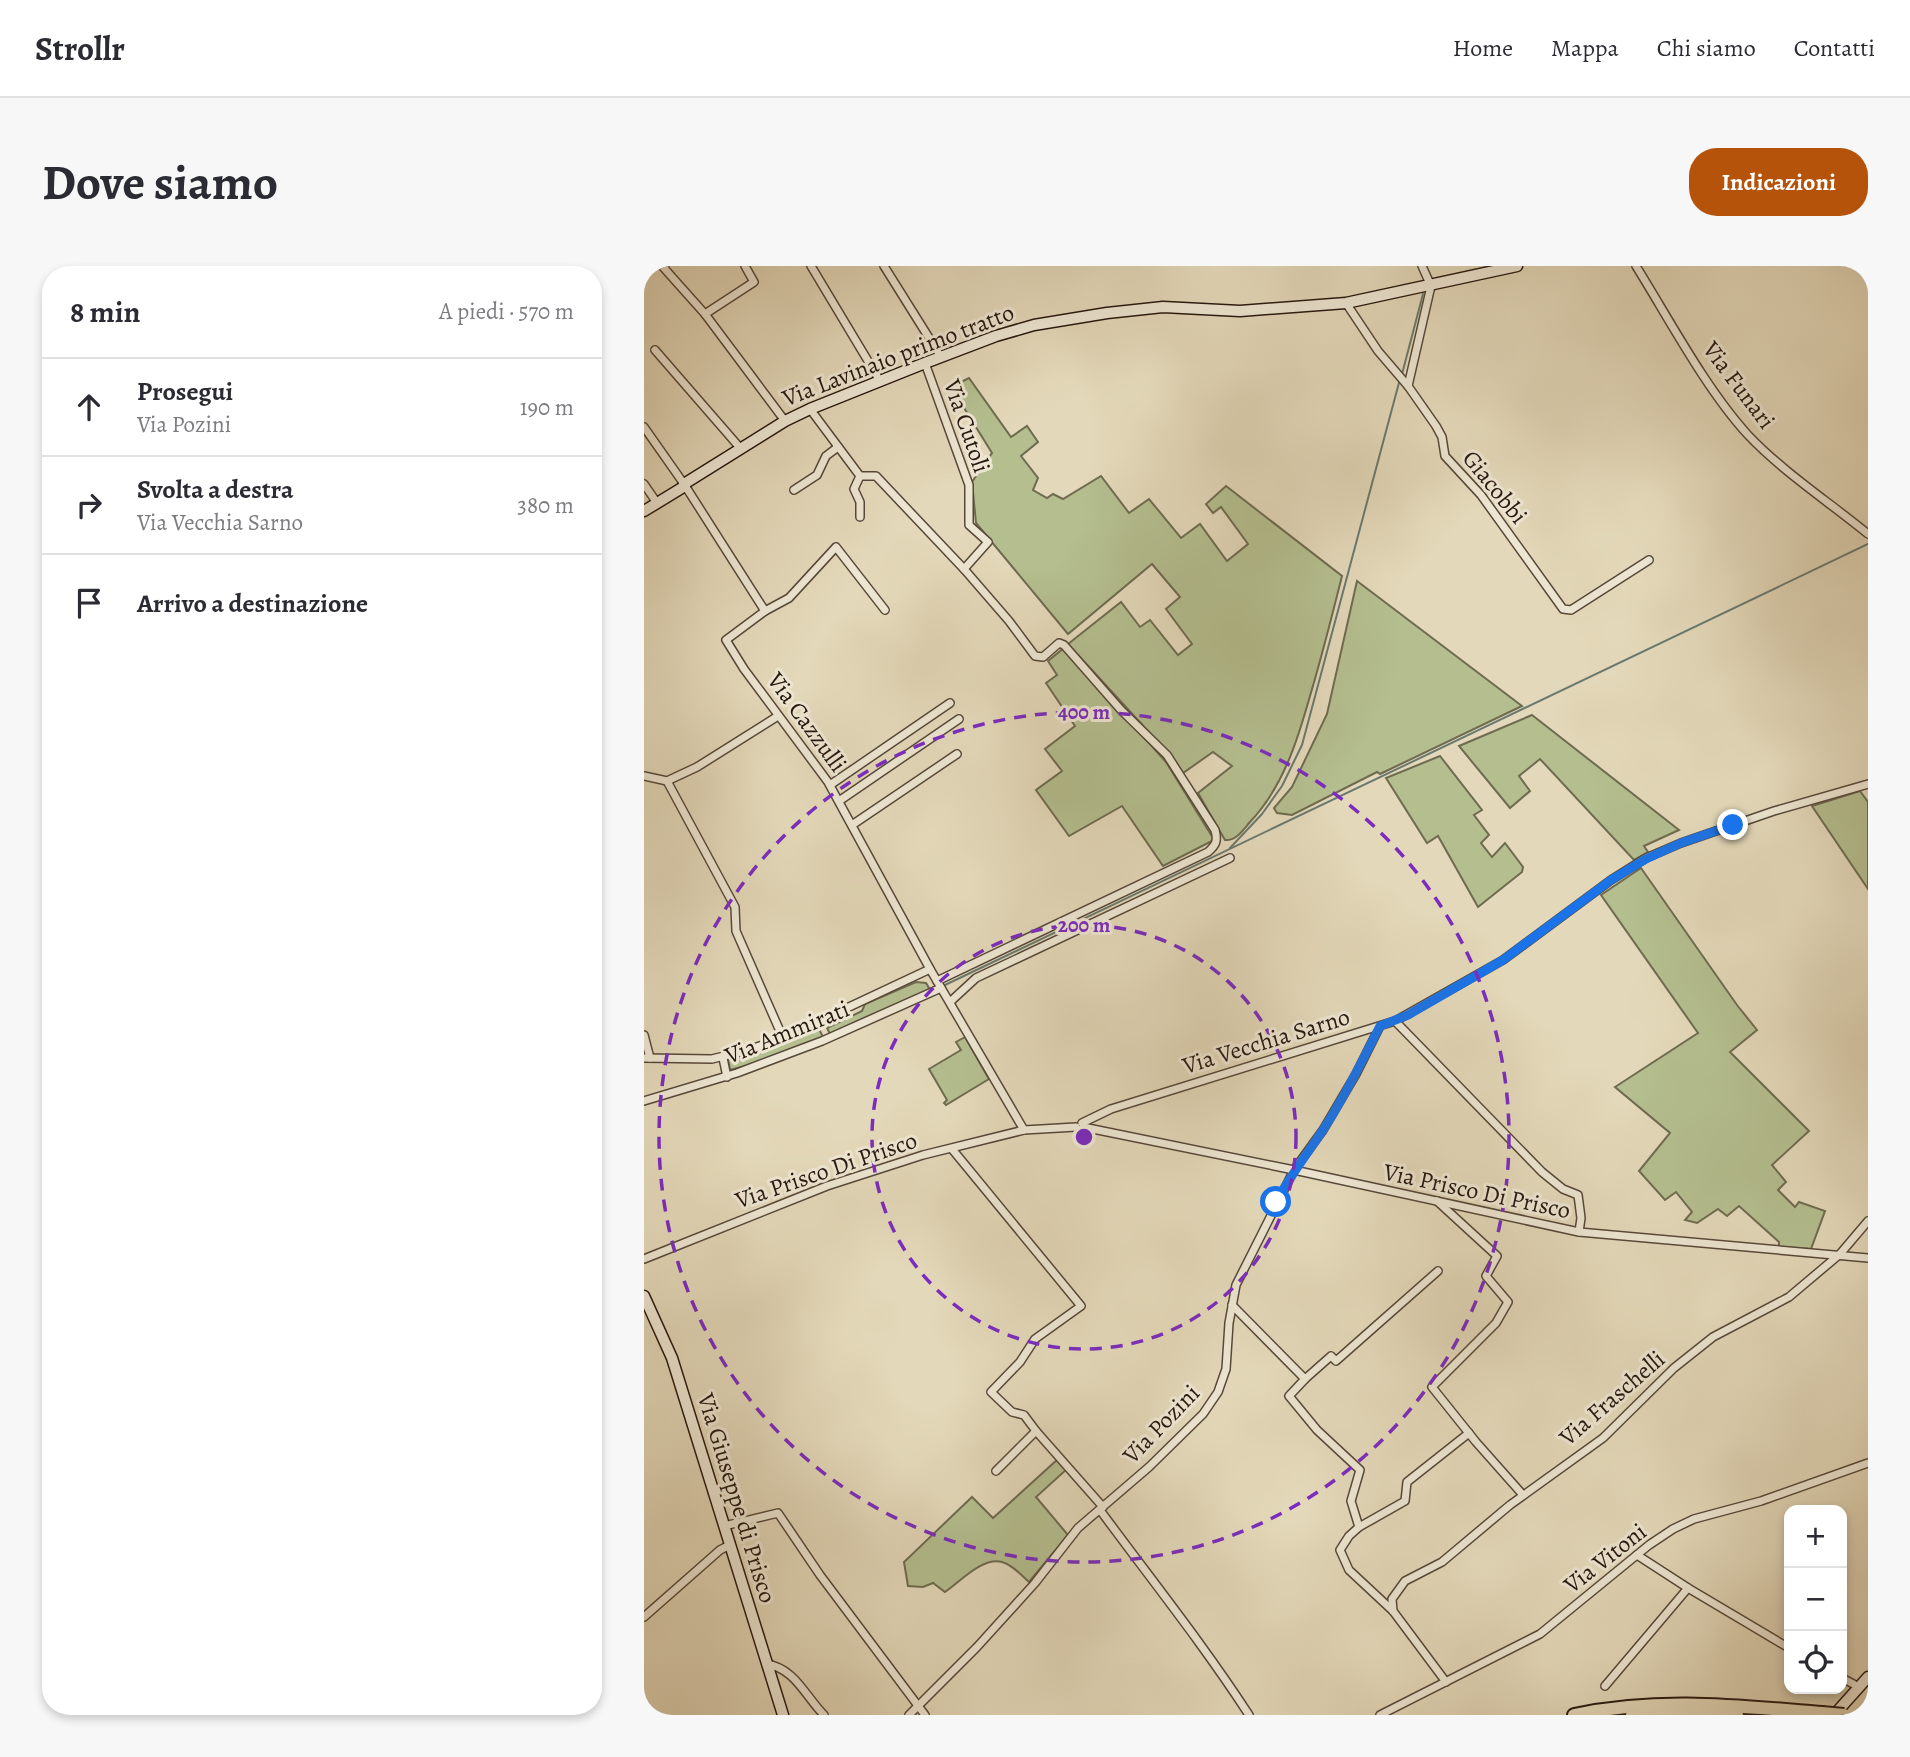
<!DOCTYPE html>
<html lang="it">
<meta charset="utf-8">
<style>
body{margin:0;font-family:Alegreya,serif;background:#f7f7f7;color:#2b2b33}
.controls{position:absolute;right:21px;bottom:21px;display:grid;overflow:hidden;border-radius:14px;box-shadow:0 4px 10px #0003}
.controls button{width:63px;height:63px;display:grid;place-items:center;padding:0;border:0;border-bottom:2px solid #e1e1e2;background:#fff;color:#2b2b33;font:35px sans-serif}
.stop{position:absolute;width:21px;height:21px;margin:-16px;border:5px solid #1a73e8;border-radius:50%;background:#fff}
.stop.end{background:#1a73e8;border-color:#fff;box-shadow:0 2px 7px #0008}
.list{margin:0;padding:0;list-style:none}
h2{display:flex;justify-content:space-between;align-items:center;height:91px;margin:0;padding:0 28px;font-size:30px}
h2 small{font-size:23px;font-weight:400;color:#7c7c81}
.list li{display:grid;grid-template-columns:46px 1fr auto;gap:21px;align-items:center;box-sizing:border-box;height:98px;padding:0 28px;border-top:2px solid #e1e1e2}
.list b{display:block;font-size:26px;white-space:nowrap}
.list p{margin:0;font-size:23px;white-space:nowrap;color:#7c7c81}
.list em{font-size:23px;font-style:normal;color:#7c7c81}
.icon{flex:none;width:38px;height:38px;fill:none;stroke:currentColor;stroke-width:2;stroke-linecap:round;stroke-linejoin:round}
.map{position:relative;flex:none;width:1224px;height:1449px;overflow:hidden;border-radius:28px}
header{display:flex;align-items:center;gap:42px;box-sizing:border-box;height:98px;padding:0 35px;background:#fff;border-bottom:2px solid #e1e1e2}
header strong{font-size:33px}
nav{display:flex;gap:38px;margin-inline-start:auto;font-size:24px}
.intro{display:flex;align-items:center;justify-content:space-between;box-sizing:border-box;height:168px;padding:0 42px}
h1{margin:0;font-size:49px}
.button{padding:18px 32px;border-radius:28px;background:#b45309;color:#fff;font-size:24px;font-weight:700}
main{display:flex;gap:42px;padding:0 42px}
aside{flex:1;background:#fff;border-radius:28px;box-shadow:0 4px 10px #0003}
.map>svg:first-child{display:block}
.green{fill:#b4be8f;stroke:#6e6b50;stroke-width:2}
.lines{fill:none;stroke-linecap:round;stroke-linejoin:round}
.stream{stroke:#69796f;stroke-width:2}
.street-casing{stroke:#57483a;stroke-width:10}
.secondary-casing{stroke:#281810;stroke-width:13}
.highway-casing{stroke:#281810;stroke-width:16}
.street{stroke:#ede6d2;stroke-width:7}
.secondary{stroke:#ede6d2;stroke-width:10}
.highway{stroke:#e3d8b9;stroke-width:12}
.highway-bridge-casing{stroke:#281810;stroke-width:16;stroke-linecap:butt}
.highway-bridge{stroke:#e3d8b9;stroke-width:12}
.route{stroke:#1a73e8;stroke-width:9}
.ring{fill:none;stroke:#7b2cbf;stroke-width:3.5;stroke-dasharray:12 9}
.labels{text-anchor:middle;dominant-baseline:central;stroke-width:6;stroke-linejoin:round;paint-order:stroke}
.street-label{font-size:24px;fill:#281810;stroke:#ede6d2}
.centre{fill:#7b2cbf;stroke:#ede6d2;stroke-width:3.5}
.ring-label{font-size:21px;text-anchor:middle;font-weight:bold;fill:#7b2cbf;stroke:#ede6d2;stroke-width:6;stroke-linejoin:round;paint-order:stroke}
</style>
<header>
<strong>Strollr</strong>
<nav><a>Home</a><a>Mappa</a><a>Chi siamo</a><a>Contatti</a></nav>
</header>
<div class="intro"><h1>Dove siamo</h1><a class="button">Indicazioni</a></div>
<main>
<aside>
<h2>8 min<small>A piedi · 570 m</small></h2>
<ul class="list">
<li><svg class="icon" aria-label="ahead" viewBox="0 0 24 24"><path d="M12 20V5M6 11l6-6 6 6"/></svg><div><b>Prosegui</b><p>Via Pozini</p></div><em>190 m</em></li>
<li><svg class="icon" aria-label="right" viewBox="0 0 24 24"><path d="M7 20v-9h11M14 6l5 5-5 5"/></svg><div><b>Svolta a destra</b><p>Via Vecchia Sarno</p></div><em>380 m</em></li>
<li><svg class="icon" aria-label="arrive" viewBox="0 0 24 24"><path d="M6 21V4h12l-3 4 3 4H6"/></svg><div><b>Arrivo a destinazione</b></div></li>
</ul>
</aside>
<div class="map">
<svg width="1224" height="1449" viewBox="0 0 1224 1449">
<rect width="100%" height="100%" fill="#e3d8b9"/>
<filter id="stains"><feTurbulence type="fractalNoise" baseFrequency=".00286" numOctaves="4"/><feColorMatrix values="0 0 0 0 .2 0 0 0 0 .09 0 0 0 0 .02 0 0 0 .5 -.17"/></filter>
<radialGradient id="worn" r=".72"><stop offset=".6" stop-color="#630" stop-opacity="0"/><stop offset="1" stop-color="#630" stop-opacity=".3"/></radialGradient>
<g class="green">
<path d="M325 112 367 171 383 160 394 176 377 190 394 212 389 224 403 232 409 228 419 233 457 210 485 247 505 233 537 272 556 258 583 295 604 278 577 241 569 247 562 238 582 220 698 310C688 350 678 390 666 430 653 476 639 521 606 556 599 564 592 575 581 574L554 527 588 500 569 486 539 507 528 491 424 378 477 336 496 361 506 354 534 389 548 378 522 343 536 331 508 298 424 368 332 257 328 216 348 187 307 121Z"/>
<path d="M713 315 878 440 736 508 733 506 648 549 633 547 630 542 648 521 683 448Z"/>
<path d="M420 382 522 496 569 572 568 575 519 600 478 540 425 570 392 524 418 505 401 483 431 460 402 417 413 409 404 395Z"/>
<path d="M888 449 1035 564 1000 580 1004 586 990 594 896 493 875 510 886 525 866 542 815 480Z"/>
<path d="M796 490 838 544 830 549 845 569 837 577 848 591 861 577 879 601 878 606 834 641 794 570 783 577 742 512Z"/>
<path d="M1216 525 1224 536V623L1168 540Z"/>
<path d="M997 602 1093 739 1113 764 1086 786 1165 865 1128 899 1142 916 1134 924 1151 941 1155 936 1181 945 1167 983 1135 981V976L1095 940 1083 950 1074 943 1053 957 1041 954 1048 946 1032 926 1021 934 995 905 1026 867 971 821 1054 767 957 629Z"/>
<path d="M272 716 282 717 285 722 283 725 186 768 183 762 218 745 221 738Z"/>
<path d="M174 761 179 771 113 797 86 804 84 794 125 781Z"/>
<path d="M321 771 345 813 302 839 300 837 303 834 285 803 317 784 312 776Z"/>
<path d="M414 1193 423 1203 392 1231 424 1269 385 1316C377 1309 369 1299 358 1296 338 1291 316 1316 301 1326L289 1317 279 1321 264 1320 260 1296 328 1231 349 1252Z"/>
</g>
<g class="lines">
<g class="stream">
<path d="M758 108 779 28"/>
<path d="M586 582 618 548 638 520 658 479 756 113"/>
<path d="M301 719 1224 278"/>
</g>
<defs>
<g id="street">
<path d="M21 0 19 1 61 48 141 155"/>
<path d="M167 0 236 115"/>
<path d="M240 0 297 91"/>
<path d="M778 0 787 20 764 120 792 160 798 171 801 190 837 229 919 343 927 344 1005 294"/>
<path d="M992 0C1025 53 1062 123 1104 169 1138 205 1185 236 1224 268"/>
<path d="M702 37 734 85 764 120"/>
<path d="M61 48 110 16 101 0"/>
<path d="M11 84 97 183"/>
<path d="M166 143 216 210 210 223 216 236V251"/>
<path d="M0 161 40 218 121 345"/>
<path d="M216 210H232L320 303 344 276 325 259V219L281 97"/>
<path d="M0 218 13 237"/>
<path d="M150 224 173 209 182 190 194 181"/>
<path d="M241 344 192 281 145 332 121 345 82 374 100 403 184 516 286 703 380 864"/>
<path d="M0 510 23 515 53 501 134 450"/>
<path d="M23 515 91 641 92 665 139 772"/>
<path d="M186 519 306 437"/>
<path d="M195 535 315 453"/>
<path d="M208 559 313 488"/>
<path d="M293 715 564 586C572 579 574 575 571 564L523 489 477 444 420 379 415 377 399 391 391 390 365 355 320 303"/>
<path d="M306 736 332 712 586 592"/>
<path d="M751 755 898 906 919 923 934 929 937 952 935 966"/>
<path d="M0 769 6 792"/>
<path d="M0 792 68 793 104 784 139 772 286 703"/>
<path d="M79 792 83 811"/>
<path d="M0 835 93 807 178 775 297 722"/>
<path d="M438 857 467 843 751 755 859 694 967 614 1002 592 1037 577 1130 545 1224 518"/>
<path d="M439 861 650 904 935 966 1224 992"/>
<path d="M308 883 437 1040 391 1073 376 1096 347 1126 368 1146 380 1149 392 1165"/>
<path d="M793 935 853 990 842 1010 864 1036 852 1057 788 1121 832 1176 879 1229"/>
<path d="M0 993 183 920 279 889 380 864 432 861"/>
<path d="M588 1039 661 1113 645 1130 673 1164 716 1204 707 1235 715 1261 705 1270 696 1284 705 1304 749 1345 802 1416"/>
<path d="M661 1113 687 1090 692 1095 794 1005"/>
<path d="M352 1205 392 1165 459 1241"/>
<path d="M456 1244C506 1312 559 1378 605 1449"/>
<path d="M80 1260 134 1247 176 1309 281 1449"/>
<path d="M715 1261 761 1235 763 1216 825 1167"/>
<path d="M993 1289 1044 1322 1145 1382"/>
<path d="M749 1345 748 1333 761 1315 798 1296 866 1239 959 1172 1030 1102 1069 1071 1145 1031 1196 988 1224 955"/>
<path d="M0 1351 76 1284 86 1279"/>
<path d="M122 1398C151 1402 161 1430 180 1449"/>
<path d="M1198 1412 1215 1421"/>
<path d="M961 1420 1044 1322"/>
<path d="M265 1449 333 1381 391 1317 434 1262 505 1201 559 1148 574 1126 582 1103 585 1057 592 1019 650 904 679 864 712 808 736 760"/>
<path d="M736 1449 896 1368 1005 1279 1029 1263 1050 1253 1117 1235 1224 1197"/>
</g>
<g id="secondary">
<path d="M40 218 141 155 166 143 281 97 352 70 390 59 463 47 519 41 596 45 702 37 873 0"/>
<path d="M0 245 41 220"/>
<path d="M0 1030 28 1092 139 1449"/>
<path d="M1190 1449 1224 1411"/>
</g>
<g id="highway">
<path d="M930 1449C1015 1431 1093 1440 1178 1447"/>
<path d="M988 1449 1054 1446 1093 1449"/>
</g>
</defs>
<use href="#street" class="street-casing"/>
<use href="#secondary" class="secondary-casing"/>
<use href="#highway" class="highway-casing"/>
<use href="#street" class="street"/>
<use href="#secondary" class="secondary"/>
<use href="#highway" class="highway"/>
<defs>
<path id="highway-bridge" d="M1178 1447 1200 1449"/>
</defs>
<use href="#highway-bridge" class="highway-bridge-casing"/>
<use href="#highway-bridge" class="highway-bridge"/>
</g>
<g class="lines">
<path class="route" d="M632 936C646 910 663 888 679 864 701 831 718 795 736 760L764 749 859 694 967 614 1002 593 1037 577 1089 559"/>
</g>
<g class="ring">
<circle cx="440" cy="871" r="212"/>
<circle cx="440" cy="871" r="425"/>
</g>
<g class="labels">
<g class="street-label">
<text transform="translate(254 89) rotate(-21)">Via Lavinaio primo tratto</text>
<text transform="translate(1095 119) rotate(53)">Via Funari</text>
<text transform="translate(323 160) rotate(71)">Via Cutoli</text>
<text transform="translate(851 221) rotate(51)">Giacobbi</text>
<text transform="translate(163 456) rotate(54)">Via Cazzulli</text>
<text transform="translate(143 766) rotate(-22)">Via Ammirati</text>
<text transform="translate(622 775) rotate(-17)">Via Vecchia Sarno</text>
<text transform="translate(182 904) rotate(-19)">Via Prisco Di Prisco</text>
<text transform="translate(833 925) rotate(12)">Via Prisco Di Prisco</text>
<text transform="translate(968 1132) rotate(-41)">Via Fraschelli</text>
<text transform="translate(517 1158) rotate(-46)">Via Pozini</text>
<text transform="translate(93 1232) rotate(73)">Via Giuseppe di Prisco</text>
<text transform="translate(961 1292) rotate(-38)">Via Vitoni</text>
</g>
</g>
<circle cx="440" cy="871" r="10" class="centre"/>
<g class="ring-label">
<text x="440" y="453">400 m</text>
<text x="440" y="666">200 m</text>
</g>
<rect width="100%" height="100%" filter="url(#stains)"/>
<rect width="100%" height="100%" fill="url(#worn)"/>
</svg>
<div class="controls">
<button>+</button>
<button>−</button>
<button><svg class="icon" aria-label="locate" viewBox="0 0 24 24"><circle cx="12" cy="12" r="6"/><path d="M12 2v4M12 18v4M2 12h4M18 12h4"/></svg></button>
</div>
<div class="stop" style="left:632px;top:936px"></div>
<div class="stop end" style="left:1089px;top:559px"></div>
</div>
</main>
